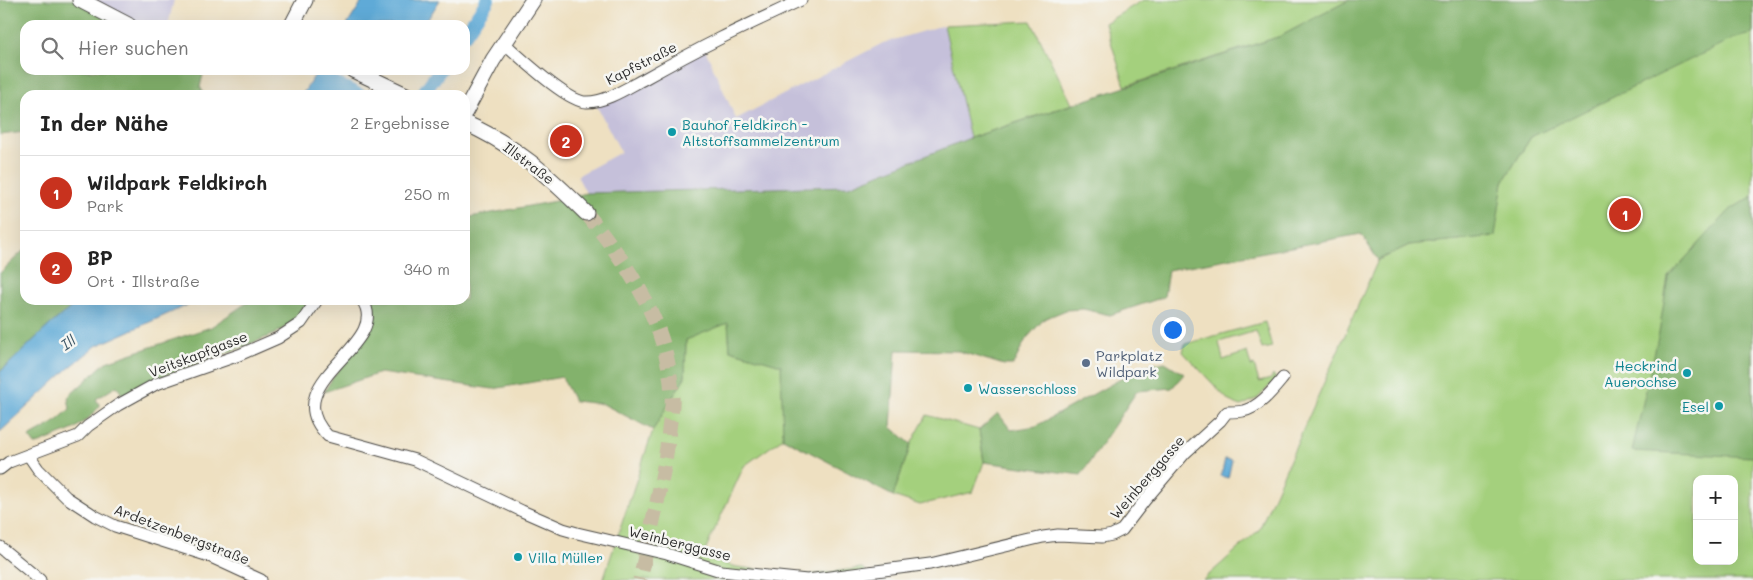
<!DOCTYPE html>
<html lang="de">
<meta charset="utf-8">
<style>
body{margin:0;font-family:Mali,sans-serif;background:#f6f6f6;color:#222}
.controls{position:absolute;right:15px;bottom:15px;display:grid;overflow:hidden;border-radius:10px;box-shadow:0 5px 20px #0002}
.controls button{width:45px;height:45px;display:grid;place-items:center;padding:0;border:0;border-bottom:1px solid #e0e0e0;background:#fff;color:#222;font:25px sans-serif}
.you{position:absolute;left:1172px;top:329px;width:18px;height:18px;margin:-12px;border:4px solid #fff;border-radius:50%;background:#1a73e8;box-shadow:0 0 0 8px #1a73e833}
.badge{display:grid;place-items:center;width:32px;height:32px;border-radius:50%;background:#c8321e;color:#fff;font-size:16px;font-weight:700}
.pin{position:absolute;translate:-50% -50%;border:2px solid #fff;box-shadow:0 1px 5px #0006}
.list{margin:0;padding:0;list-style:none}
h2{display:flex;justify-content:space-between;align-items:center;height:65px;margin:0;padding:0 20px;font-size:21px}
h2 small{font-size:16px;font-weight:400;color:#767676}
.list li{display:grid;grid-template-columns:32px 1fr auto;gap:15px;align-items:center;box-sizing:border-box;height:75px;padding:0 20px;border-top:1px solid #e0e0e0}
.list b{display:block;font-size:19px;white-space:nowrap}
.list p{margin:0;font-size:16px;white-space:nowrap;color:#767676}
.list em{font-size:16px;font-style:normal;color:#767676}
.icon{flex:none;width:28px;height:28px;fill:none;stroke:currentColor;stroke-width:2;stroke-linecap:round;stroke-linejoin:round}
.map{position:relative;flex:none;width:1753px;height:580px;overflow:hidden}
.search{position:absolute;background:#fff;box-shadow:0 5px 20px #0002;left:20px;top:20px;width:450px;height:55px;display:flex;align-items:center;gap:12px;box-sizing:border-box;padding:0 18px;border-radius:15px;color:#767676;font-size:19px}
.panel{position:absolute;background:#fff;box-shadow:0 5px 20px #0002;left:20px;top:90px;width:450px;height:215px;border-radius:15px}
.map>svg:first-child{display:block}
.industrial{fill:#c5c0da}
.green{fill:#a4d07d;stroke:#687e54;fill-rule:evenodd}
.forest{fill:#83b26c;stroke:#576e4c}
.water{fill:#5eaad7;stroke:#446a81}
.pier{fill:#eee0c1}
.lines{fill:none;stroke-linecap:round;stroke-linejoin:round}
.canal{stroke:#5eaad7;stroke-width:14}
.secondary-tunnel{stroke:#c7bca3;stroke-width:15;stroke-dasharray:15 8;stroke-linecap:butt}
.street-casing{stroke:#484642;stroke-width:13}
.secondary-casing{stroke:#484642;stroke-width:17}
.street{stroke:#fff;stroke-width:11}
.secondary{stroke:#fff;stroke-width:15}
.culture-dot{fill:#0f9aa8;stroke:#f6f6f2;stroke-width:2}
.service-dot{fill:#5c6f8a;stroke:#f6f6f2;stroke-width:2}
.labels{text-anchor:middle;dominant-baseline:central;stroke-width:5;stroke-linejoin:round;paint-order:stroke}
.street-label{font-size:14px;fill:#2b2b2b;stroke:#f6f6f2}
.culture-label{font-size:14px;fill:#0d838f;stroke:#f6f6f2;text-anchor:start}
.service-label{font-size:14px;fill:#4e5e75;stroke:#f6f6f2;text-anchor:start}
.water-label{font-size:15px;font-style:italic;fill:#3d5767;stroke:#f6f6f2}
</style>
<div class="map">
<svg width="1753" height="580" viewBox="0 0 1753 580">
<rect width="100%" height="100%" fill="#f6f6f2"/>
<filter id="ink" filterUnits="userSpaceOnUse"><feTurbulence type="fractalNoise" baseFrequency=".02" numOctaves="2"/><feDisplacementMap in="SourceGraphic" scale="10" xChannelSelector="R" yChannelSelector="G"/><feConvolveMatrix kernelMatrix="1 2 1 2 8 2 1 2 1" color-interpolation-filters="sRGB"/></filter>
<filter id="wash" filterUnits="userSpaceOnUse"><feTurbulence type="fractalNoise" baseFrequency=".0096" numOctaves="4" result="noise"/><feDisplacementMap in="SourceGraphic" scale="20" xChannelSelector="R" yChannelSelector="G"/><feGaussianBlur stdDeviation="1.12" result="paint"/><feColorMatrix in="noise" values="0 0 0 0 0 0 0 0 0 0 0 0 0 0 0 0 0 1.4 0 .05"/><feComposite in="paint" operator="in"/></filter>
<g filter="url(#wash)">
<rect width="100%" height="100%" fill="#eee0c1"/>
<g class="industrial">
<path d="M80 0H174L168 25H128Z"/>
<path d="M944 25 970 138 849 186 586 193 577 176 621 152 594 101 704 47 736 119 883 43Z"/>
</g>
<g class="green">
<path d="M1143 0H1349L1281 36 1125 86 1105 23Z"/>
<path d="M1753 11V580H1203L1259 530 1378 260 1409 245 1492 236 1503 182 1531 137ZM1697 479H1734V561H1697Z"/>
<path d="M1031 21 1072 104 970 138 944 25Z"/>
<path d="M728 322 730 350 782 365 783 438 744 466 702 557 737 567 807 575 862 568 877 580H603L653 430 685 377 686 340Z"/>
<path d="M1265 322 1272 347 1262 349 1256 331 1219 342 1223 360 1247 352 1251 366 1254 365 1259 382 1271 379 1273 375 1276 379 1258 398 1241 406 1229 401 1183 352 1185 344Z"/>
<path d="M927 415 979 430 984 462 973 492 920 505 893 496 911 444Z"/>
</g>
<g class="forest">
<path d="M0 0H80L128 25H25V70H204L200 87 205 95H25V132L0 135Z"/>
<path d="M1349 0H1753V34L1735 38 1531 137 1503 182 1495 236 1409 245 1378 260 1361 234 1168 270 1164 297 1110 315 1083 309 1066 310 1044 319 1026 339 1013 365H1004L958 351 896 350 891 427 911 444 893 496 783 438 781 365 730 350 728 323 686 340 685 377 653 430 603 404 574 401 562 377 493 389 380 373 324 392C330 382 336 372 344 363 359 345 384 326 369 300H465V218L561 200 586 193 849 186 970 138 1281 36Z"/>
<path d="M1753 196V457L1632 451 1659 333 1668 277 1731 209Z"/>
<path d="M25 249V300H82C51 320 27 348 0 372V273Z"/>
<path d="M251 300H310L297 319 275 334 237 349 154 379 123 396 117 386 96 399 100 406 89 418 74 429 35 445 29 437 54 423 70 409 68 397 106 362 211 327Z"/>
<path d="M1165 362 1184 374 1172 388 1137 391 1081 475 984 462 979 430 998 413 1011 430 1036 426 1144 366Z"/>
</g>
<g class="water">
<path d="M363 0H440L424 25H347Z"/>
<path d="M318 70H395L379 95H302Z"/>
<path d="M82 300H199L96 346 68 369 0 432V372C27 348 51 320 82 300Z"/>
<path d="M1225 459 1232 460 1228 478 1221 476Z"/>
</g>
<path class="pier" d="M323 70H395L397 71 382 95H375Z"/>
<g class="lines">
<g class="canal">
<path d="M465 34 488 0"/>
<path d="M422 95 440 70"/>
</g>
</g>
</g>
<g filter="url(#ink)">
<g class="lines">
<path class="secondary-tunnel" d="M586 213C629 265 669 326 672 396 673 407 670 419 669 430 664 481 650 530 640 580"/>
<defs>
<g id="street">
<path d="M504 43C520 57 568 103 587 102 606 102 627 88 644 79 669 65 695 51 721 38 747 25 774 13 801 0"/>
<path d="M362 300C394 345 273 382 328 436L415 460 522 511 563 529 577 533 667 554 721 571 807 580 930 564 1043 537 1058 535 1102 537 1112 535 1122 530 1145 500 1185 453 1220 421 1227 412C1233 412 1238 412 1243 411 1260 407 1273 390 1283 378"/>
<path d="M29 456 38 469 66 497 95 516 115 526 209 556 261 580"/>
<path d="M0 469 9 462 78 436 88 426 118 405 156 384 239 355 278 338 301 323 317 300"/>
<path d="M0 547 40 580"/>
</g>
<g id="secondary">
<path d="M80 0 128 25"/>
<path d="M292 25 305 0"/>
<path d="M353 70 406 95"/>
<path d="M465 112 493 60 533 0"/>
<path d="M465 123C515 145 548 175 586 213"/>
</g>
</defs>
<use href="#street" class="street-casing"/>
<use href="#secondary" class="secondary-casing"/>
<use href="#street" class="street"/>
<use href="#secondary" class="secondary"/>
</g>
</g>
<g class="culture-dot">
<circle cx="672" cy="132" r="5"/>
<circle cx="1687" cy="373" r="5"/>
<circle cx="968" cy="388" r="5"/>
<circle cx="1719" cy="406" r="5"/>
<circle cx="518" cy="557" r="5"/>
</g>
<circle class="service-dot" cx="1086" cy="363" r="5"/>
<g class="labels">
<g class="street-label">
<text transform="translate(641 63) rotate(-27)">Kapfstraße</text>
<text transform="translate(529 163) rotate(37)">Illstraße</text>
<text transform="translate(198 354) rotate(-21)">Veitskapfgasse</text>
<text transform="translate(1147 477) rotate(-49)">Weinberggasse</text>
<text transform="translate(182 534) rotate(21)">Ardetzenbergstraße</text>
<text transform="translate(680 543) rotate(14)">Weinberggasse</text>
</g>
<g class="culture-label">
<text x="682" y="124">Bauhof Feldkirch -<tspan x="682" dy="16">Altstoffsammelzentrum</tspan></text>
<text x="1677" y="365" text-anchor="end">Heckrind<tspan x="1677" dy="16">Auerochse</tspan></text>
<text x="978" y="388">Wasserschloss</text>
<text x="1709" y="406" text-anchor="end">Esel</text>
<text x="528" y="557">Villa Müller</text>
</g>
<g class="service-label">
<text x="1096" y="355">Parkplatz<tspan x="1096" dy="16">Wildpark</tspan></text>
</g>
<g class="water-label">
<text transform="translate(68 342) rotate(-34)">Ill</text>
</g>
</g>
</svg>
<div class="controls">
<button>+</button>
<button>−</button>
</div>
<div class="you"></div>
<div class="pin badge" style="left:1625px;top:214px">1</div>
<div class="pin badge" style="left:566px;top:141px">2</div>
<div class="search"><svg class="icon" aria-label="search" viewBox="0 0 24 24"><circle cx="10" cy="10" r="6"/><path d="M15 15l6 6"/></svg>Hier suchen</div>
<section class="panel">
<h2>In der Nähe<small>2 Ergebnisse</small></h2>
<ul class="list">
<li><span class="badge">1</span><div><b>Wildpark Feldkirch</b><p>Park</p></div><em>250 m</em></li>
<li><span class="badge">2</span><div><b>BP</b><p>Ort · Illstraße</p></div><em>340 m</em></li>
</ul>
</section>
</div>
